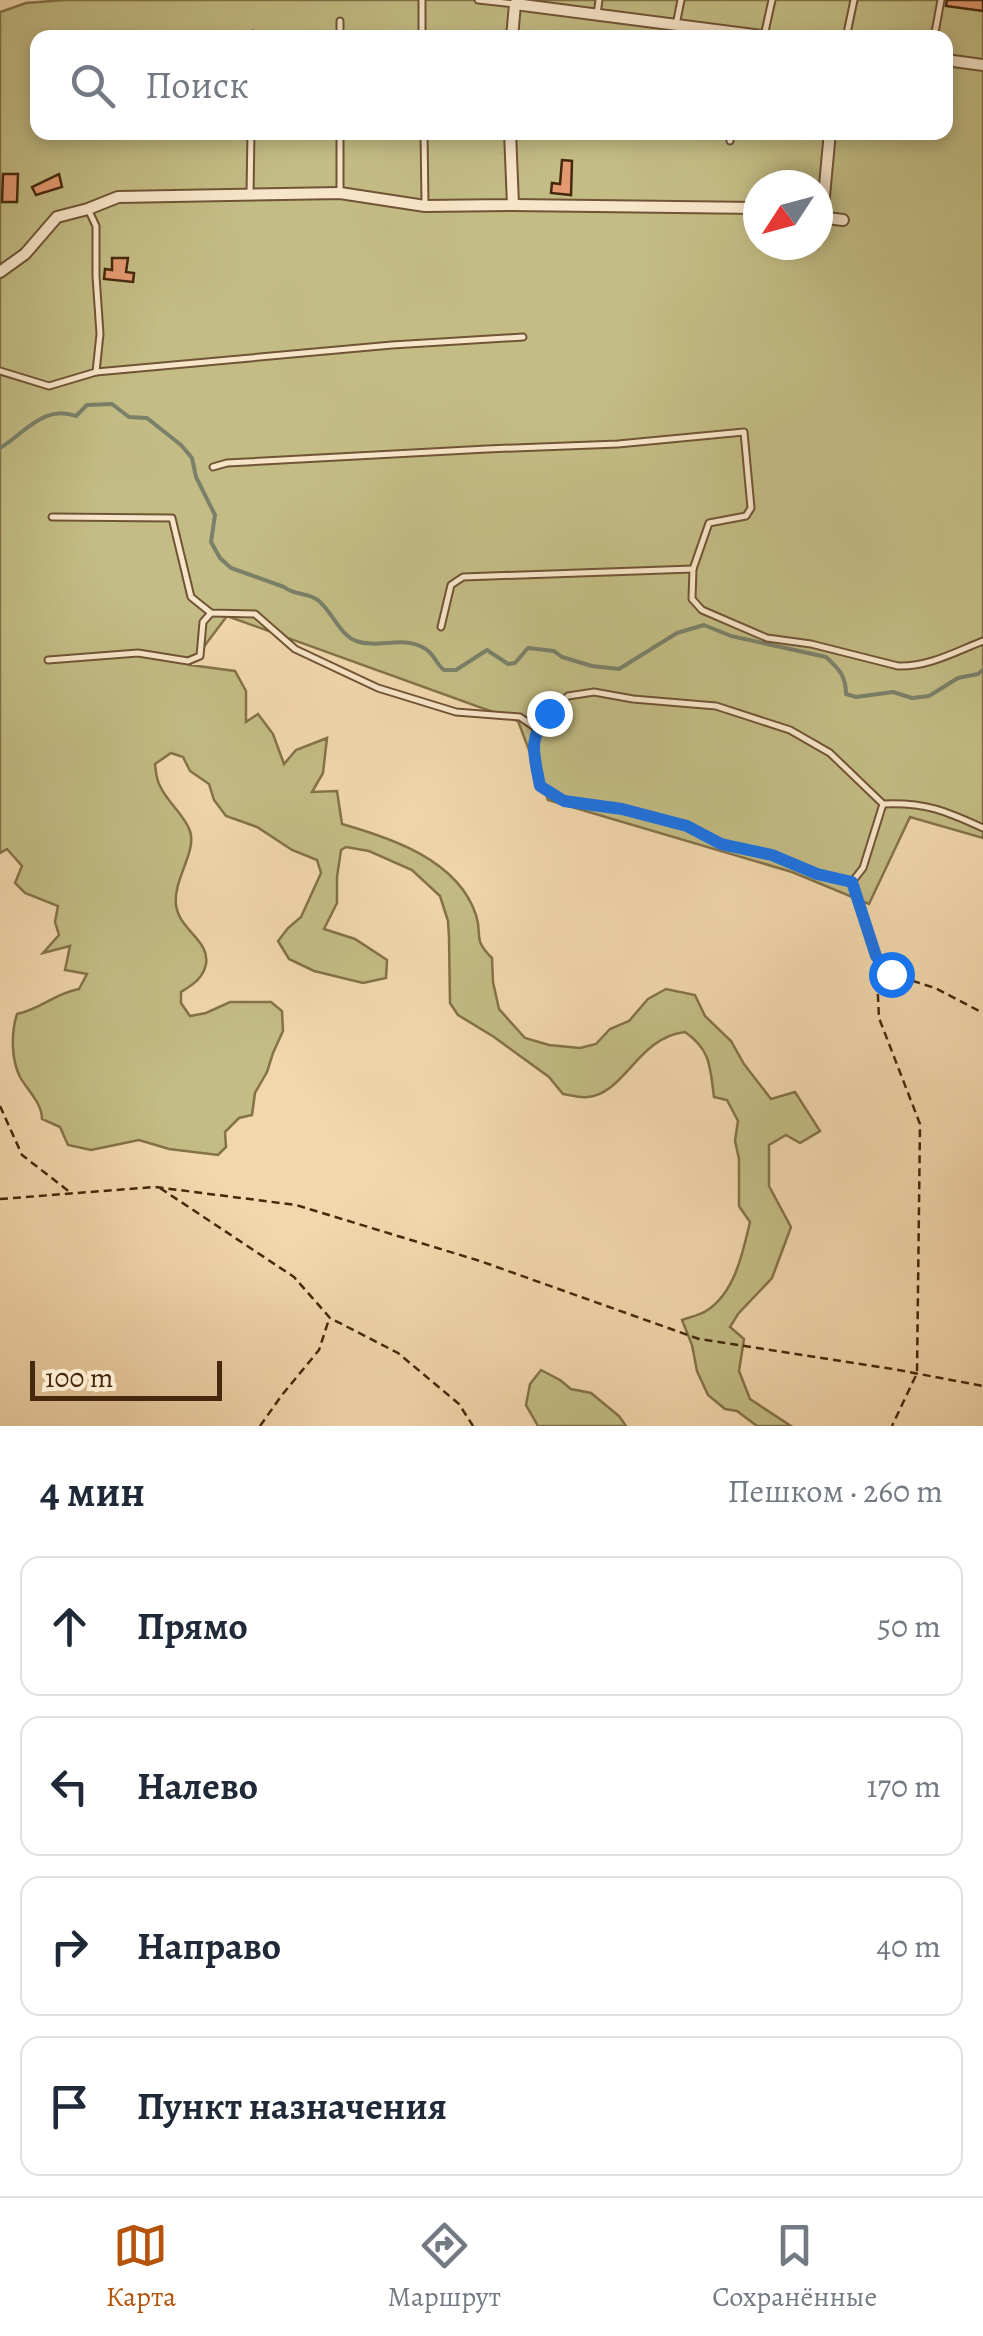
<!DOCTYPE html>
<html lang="ru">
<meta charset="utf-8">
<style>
body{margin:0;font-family:Alegreya,serif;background:#f2f2f3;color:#1f2937}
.compass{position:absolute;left:743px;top:170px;width:90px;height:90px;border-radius:50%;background:#fff;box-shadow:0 5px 15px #0003;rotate:234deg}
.scale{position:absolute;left:30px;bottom:25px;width:192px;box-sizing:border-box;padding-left:10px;border:5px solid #46290d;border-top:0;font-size:28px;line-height:35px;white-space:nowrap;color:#46290d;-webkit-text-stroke:8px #f7e5c9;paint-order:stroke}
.stop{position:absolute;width:30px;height:30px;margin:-22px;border:8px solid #1a73e8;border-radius:50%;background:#fff}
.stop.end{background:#1a73e8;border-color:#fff;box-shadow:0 2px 10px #0008}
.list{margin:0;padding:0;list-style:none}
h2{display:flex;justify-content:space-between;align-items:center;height:130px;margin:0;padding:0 40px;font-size:42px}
h2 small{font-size:32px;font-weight:400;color:#747a83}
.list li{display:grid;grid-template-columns:65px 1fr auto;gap:30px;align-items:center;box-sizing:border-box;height:140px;margin:0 20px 20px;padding:0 20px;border:2px solid #e0e1e3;border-radius:20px}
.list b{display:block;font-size:38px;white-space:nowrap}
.list em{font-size:32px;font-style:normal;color:#747a83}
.icon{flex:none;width:55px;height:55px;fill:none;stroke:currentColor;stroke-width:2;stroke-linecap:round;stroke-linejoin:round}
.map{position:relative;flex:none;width:983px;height:1426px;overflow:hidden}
.search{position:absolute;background:#fff;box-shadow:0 5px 15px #0003;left:30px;right:30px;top:30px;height:110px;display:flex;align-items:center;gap:25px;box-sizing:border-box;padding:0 35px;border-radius:20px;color:#747a83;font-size:38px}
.sheet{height:770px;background:#fff}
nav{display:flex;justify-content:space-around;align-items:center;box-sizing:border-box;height:140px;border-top:2px solid #e0e1e3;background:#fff;font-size:28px;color:#747a83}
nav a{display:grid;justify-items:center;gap:5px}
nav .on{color:#b45309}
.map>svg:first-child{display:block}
.green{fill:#c3bc84;stroke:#847248;stroke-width:2.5;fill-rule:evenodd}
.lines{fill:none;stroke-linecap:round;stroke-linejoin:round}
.stream{stroke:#7a8069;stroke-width:4}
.building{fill:#e49971;stroke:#46290d;stroke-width:2.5}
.service-casing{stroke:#715435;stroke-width:9}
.minor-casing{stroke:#715435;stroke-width:14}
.path{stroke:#46290d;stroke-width:2.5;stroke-dasharray:8 5;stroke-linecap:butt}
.service{stroke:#f7e5c9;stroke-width:5}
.minor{stroke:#f7e5c9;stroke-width:10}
.route{stroke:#1a73e8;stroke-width:12}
</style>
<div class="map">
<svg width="983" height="1426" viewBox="0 0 983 1426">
<rect width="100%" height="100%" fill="#f2d7ac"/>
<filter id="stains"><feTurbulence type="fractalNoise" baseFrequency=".002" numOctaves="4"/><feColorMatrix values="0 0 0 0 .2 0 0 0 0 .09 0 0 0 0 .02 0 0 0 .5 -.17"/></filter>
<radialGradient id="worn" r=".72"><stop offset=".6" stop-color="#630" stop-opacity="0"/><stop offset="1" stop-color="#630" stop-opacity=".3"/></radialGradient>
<g class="green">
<path d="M65 0H983V838L910 817 869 904 792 872 548 800 518 721 227 616 190 665 235 671 246 691V722L258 714 273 734 284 764 296 750 327 738 323 773 312 792 337 791 342 824C391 838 458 860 476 915 483 937 472 938 492 958L493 982 499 1009 525 1038 549 1045 580 1048 596 1044 610 1029 629 1021 648 999 666 989 695 995 705 1016 731 1041 744 1064 771 1099 795 1092 820 1131 800 1143 786 1135 769 1145V1186L791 1227 772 1278 738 1314 730 1327 744 1339 739 1371 750 1399 791 1426H757L737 1411 725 1409 708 1395 697 1371 692 1345 682 1320C690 1317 700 1315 706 1311 735 1293 743 1252 750 1222L739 1206V1159L735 1141 738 1121 727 1100 714 1097C710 1067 711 1050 685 1032 638 1037 624 1095 587 1097 580 1098 570 1095 563 1094L549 1077 494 1037 458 1015 450 1003 449 937 448 921 440 896 412 870 369 851 346 847 341 850 337 877V903L324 929 355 939 387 960 386 978 363 983 314 971 289 959 278 941 288 928 301 917 321 873 317 860 292 850 257 827 226 816 214 800 209 784 190 771 183 757 171 753 155 764C156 771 156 779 160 786 167 802 184 814 190 831 197 852 173 879 176 905 179 930 210 940 206 964 203 979 192 985 181 992V1003L190 1016 206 1013 230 1002H271L282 1011 283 1031 273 1053 267 1072 255 1093 252 1115 239 1118 225 1132 226 1147 218 1155 169 1149 139 1140 91 1150 68 1145 60 1127 42 1119C42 1103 28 1091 20 1077 11 1059 11 1033 17 1014 43 1008 53 994 79 989L87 974 65 970 70 946 43 953 59 935 55 922 58 906 25 893 15 883 22 866 7 849 0 853V12L26 3ZM38 38H946V132H38ZM758 185H818V245H758Z"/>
<path d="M541 1370 560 1380 571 1389 591 1393 619 1416 626 1426H538L526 1405 530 1384Z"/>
</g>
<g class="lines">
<path class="stream" d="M0 448C25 433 44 404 76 416L87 405 112 404 129 417 147 418 181 445 192 458 196 477 215 515 211 542 220 558 231 568 284 587C295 596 309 592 319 601 332 612 340 635 356 641 379 649 403 635 424 648 435 654 435 663 444 670H456L487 650 508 664 515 663 528 648 554 651 562 657 592 666 619 669 677 633 704 625 731 636 826 657C839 669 846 676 846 694L856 697 893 692 912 698 929 696 958 678 978 674 983 670"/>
</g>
<g class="building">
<path d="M947 0H983V11L946 6Z"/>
<path d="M562 160 572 161 571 195 551 193 552 183 560 184Z"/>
<path d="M3 174H18L17 202H2Z"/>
<path d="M59 174 62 187 36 195 32 187Z"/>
<path d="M112 258H128L126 272 134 273 133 282 104 279 105 269 112 270Z"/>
</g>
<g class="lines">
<defs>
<g id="service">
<path d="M422 0V38"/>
<path d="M478 0 515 4"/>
<path d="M597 14 599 0"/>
<path d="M676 25 681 0"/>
<path d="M764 36 772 0"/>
<path d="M253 38V34"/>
<path d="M340 38V21"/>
<path d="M846 38 854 0"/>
<path d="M934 38 941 0"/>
<path d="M424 132 425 204"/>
<path d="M730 141 731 132"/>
<path d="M340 193V132"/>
<path d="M250 194 251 132"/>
<path d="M0 371 49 386 96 372 100 334 96 276V226L88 209"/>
<path d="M96 372 392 345 523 337"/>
<path d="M213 467 227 463 487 449 618 444 744 432 751 508 746 516 709 523 693 569 692 599 702 610 767 638 811 644 898 666C928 667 955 652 983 641"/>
<path d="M52 517 172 518 191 597 211 613 255 614 295 649 378 688 456 712 520 717 536 728"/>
<path d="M441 627 451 585 463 577 693 569"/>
<path d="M48 660 138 653 188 661 200 656 203 622 211 613"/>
<path d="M594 692 633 699 716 706 790 730 830 753 883 804 863 868 852 882 817 874 772 855 721 844 687 826 621 809 565 801 540 786 533 750 536 728 549 713 568 696Z"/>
<path d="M883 804C925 802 946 811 983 828"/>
</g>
<g id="minor">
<path d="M512 38 515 4 778 38"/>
<path d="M946 60 983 65"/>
<path d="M513 205 758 208"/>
<path d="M819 217 843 220"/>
<path d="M822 217 830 132"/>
<path d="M0 272 25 254 57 217 88 209 118 197 340 193 425 206 513 205 510 132"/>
</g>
</defs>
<use href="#service" class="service-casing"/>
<use href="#minor" class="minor-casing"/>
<g class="path">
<path d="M854 888 876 955 891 974 935 988 983 1013"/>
<path d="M876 955 879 1018 920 1124 917 1373 892 1426"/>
<path d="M0 1106 22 1155 71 1193"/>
<path d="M160 1188 294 1277 330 1318 398 1353 459 1404 473 1426"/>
<path d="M0 1199 155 1187 296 1205 480 1261 699 1339 893 1369 983 1386"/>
<path d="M260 1426 282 1395 319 1350 329 1319"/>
</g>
<use href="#service" class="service"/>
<use href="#minor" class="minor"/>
</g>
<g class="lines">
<path class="route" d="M549 713C527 740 534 753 540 786L564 801 622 809 687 826 721 844 772 855 817 874 852 882 876 956 891 974"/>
</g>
<rect width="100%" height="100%" filter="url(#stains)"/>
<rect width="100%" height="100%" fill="url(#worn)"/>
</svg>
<svg class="compass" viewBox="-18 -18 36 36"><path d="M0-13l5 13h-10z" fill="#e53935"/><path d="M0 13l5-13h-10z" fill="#747a83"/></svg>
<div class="scale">100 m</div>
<div class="stop" style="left:891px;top:974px"></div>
<div class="stop end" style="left:549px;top:713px"></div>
<div class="search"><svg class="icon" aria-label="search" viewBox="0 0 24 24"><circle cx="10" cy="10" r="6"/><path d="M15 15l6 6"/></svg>Поиск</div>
</div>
<section class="sheet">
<h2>4 мин<small>Пешком · 260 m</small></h2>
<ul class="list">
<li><svg class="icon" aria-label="ahead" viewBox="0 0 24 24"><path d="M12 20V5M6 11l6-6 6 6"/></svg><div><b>Прямо</b></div><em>50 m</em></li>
<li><svg class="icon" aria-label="left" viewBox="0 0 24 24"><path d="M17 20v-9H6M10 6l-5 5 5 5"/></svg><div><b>Налево</b></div><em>170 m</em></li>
<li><svg class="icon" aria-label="right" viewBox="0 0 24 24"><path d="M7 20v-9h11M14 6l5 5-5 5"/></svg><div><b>Направо</b></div><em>40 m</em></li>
<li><svg class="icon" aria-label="arrive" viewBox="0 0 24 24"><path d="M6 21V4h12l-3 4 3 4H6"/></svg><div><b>Пункт назначения</b></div></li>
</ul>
</section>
<nav>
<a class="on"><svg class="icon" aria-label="map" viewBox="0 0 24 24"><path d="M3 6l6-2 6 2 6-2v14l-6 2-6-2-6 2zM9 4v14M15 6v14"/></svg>Карта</a>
<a><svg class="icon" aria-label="directions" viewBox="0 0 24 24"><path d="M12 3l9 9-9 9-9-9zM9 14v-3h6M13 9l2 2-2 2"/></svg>Маршрут</a>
<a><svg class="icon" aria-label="saved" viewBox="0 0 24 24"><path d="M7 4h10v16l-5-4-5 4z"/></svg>Сохранённые</a>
</nav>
